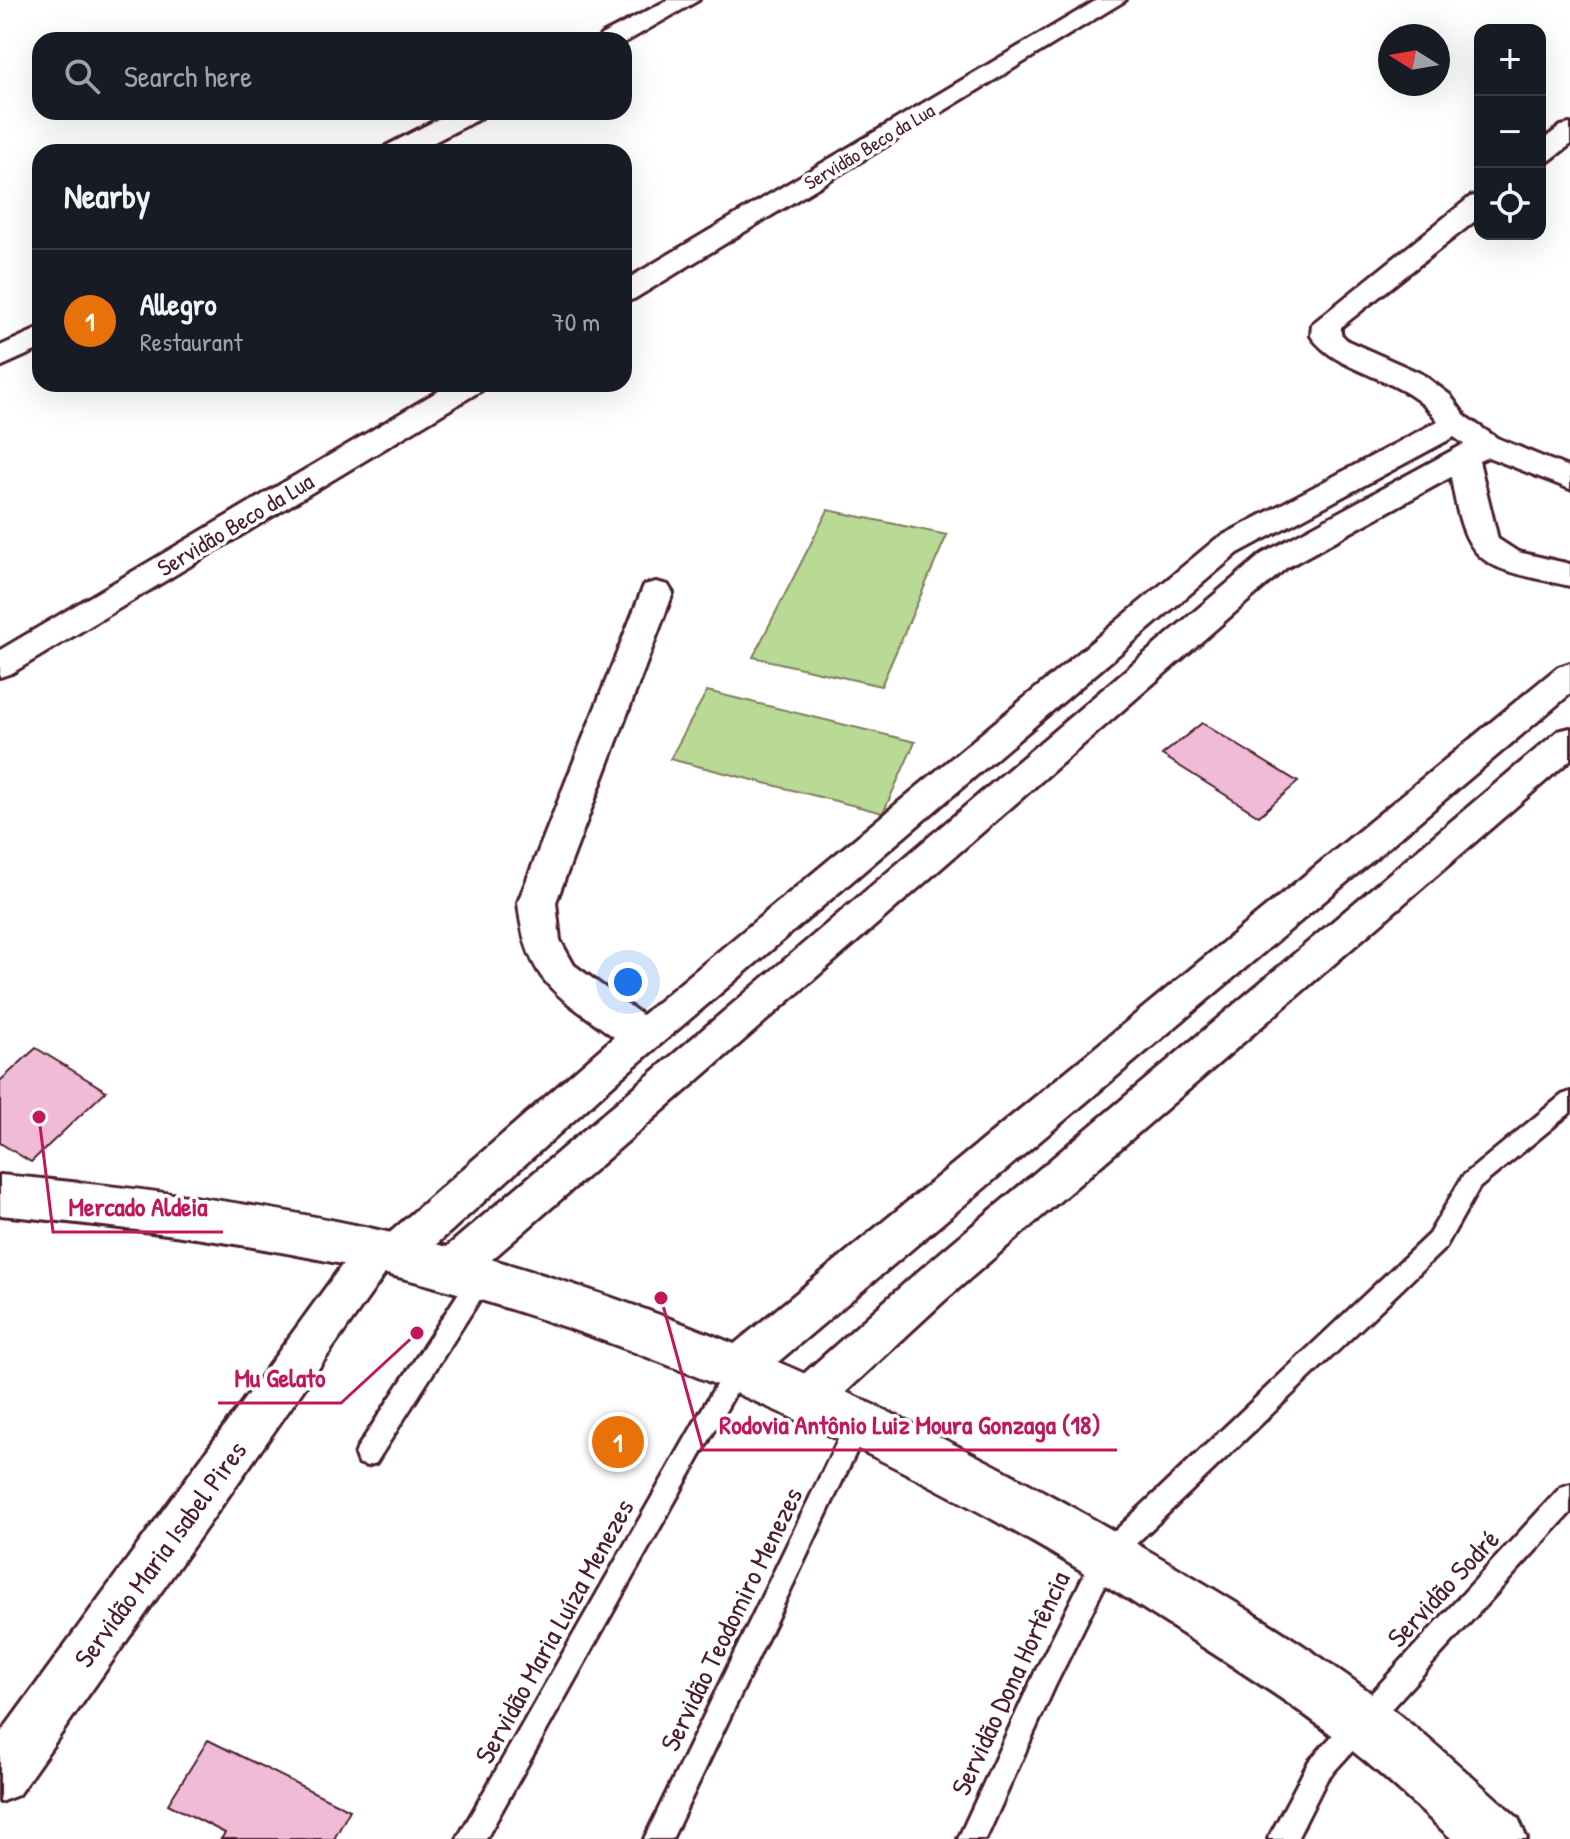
<!DOCTYPE html>
<meta charset="utf-8">
<style>
body{margin:0;font-family:"Patrick Hand",sans-serif;background:#242831;color:#f1f3f6}
.controls{position:absolute;right:24px;top:24px;display:grid;overflow:hidden;border-radius:16px;box-shadow:0 8px 32px #0002}
.controls button{width:72px;height:72px;display:grid;place-items:center;padding:0;border:0;border-bottom:2px solid #363941;background:#171b24;color:#f1f3f6;font:40px sans-serif}
.compass{position:absolute;left:1378px;top:24px;width:72px;height:72px;border-radius:50%;background:#171b24;box-shadow:0 8px 32px #0002;rotate:281deg}
.you{position:absolute;left:628px;top:982px;width:28px;height:28px;margin:-20px;border:6px solid #fff;border-radius:50%;background:#1a73e8;box-shadow:0 0 0 12px #1a73e833}
.badge{display:grid;place-items:center;width:52px;height:52px;border-radius:50%;background:#c8321e;color:#fff;font-size:26px;font-weight:700}
.pin{position:absolute;translate:-50% -50%;border:4px solid #fff;box-shadow:0 2px 8px #0006}
.list{margin:0;padding:0;list-style:none}
h2{display:flex;justify-content:space-between;align-items:center;height:104px;margin:0;padding:0 32px;font-size:34px}
h2 small{font-size:26px;font-weight:400;color:#9ea1a6}
.list li{display:grid;grid-template-columns:52px 1fr auto;gap:24px;align-items:center;box-sizing:border-box;height:144px;padding:0 32px;border-top:2px solid #363941}
.list b{display:block;font-size:30px;white-space:nowrap}
.list p{margin:0;font-size:26px;white-space:nowrap;color:#9ea1a6}
.list em{font-size:26px;font-style:normal;color:#9ea1a6}
.icon{flex:none;width:44px;height:44px;fill:none;stroke:currentColor;stroke-width:2;stroke-linecap:round;stroke-linejoin:round}
.map{position:relative;flex:none;width:1570px;height:1839px;overflow:hidden}
.search{position:absolute;background:#171b24;box-shadow:0 8px 32px #0002;left:32px;top:32px;width:600px;height:88px;display:flex;align-items:center;gap:20px;box-sizing:border-box;padding:0 28px;border-radius:24px;color:#9ea1a6;font-size:30px}
.panel{position:absolute;background:#171b24;box-shadow:0 8px 32px #0002;left:32px;top:144px;width:600px;height:248px;border-radius:24px}
.map>svg:first-child{display:block}
.green{fill:#b8da94;stroke:#817c60;stroke-width:2}
.building{fill:#f0bbd7;stroke:#4a1f2b;stroke-width:2}
.lines{fill:none;stroke-linecap:round;stroke-linejoin:round}
.lane-casing{stroke:#4a1f2b;stroke-width:6}
.street-casing{stroke:#4a1f2b;stroke-width:6}
.primary-casing{stroke:#4a1f2b;stroke-width:6}
.lane{fill:#fff;fill-rule:evenodd}
.street{fill:#fff;fill-rule:evenodd}
.primary{fill:#fff;fill-rule:evenodd}
.labels{text-anchor:middle;dominant-baseline:central;stroke-width:7;stroke-linejoin:round;paint-order:stroke}
.far-street-label{font-size:20px;fill:#4a1f2b;stroke:#fff}
.street-label{font-size:24px;fill:#4a1f2b;stroke:#fff}
.near-street-label{font-size:28px;fill:#4a1f2b;stroke:#fff}
.leader{fill:none;stroke:#c2185b;stroke-width:3}
.callout-dot{fill:#c2185b;stroke:#fff;stroke-width:3}
.callout-label{font-size:26px;text-anchor:middle;font-weight:bold;fill:#c2185b;stroke:#fff;stroke-width:7;stroke-linejoin:round;paint-order:stroke}
</style>
<div class="map">
<svg width="1570" height="1839" viewBox="0 0 1570 1839">
<rect width="100%" height="100%" fill="#fff"/>
<filter id="ink" filterUnits="userSpaceOnUse"><feTurbulence type="fractalNoise" baseFrequency=".0125" numOctaves="2"/><feDisplacementMap in="SourceGraphic" scale="16" xChannelSelector="R" yChannelSelector="G"/><feConvolveMatrix kernelMatrix="1 2 1 2 8 2 1 2 1" color-interpolation-filters="sRGB"/></filter>
<g filter="url(#ink)">
<g class="green">
<path d="M828 510 947 535 881 686 753 657Z"/>
<path d="M707 691 915 742 883 813 670 759Z"/>
</g>
<g class="building">
<path d="M1202 723 1298 782 1259 816 1162 755Z"/>
<path d="M36 1048 106 1091 31 1162 0 1143V1081Z"/>
<path d="M208 1740 350 1810 334 1839H221L225 1833 168 1804Z"/>
</g>
<g class="lines">
<defs>
<g id="lane">
<path d="M1570 1092V1113L1479 1188 1445 1248 1116 1563 1055 1686 986 1839H958L1037 1668 1098 1547 1429 1234 1463 1176 1562 1095Z"/>
<path d="M481 1268 489 1271 492 1278 489 1285 376 1463 367 1466 358 1463 355 1455 358 1447 473 1271Z"/>
<path d="M737 1359 745 1362 749 1369 745 1376 486 1839H457L729 1362Z"/>
<path d="M857 1414 865 1417 869 1425 672 1839H644L849 1417Z"/>
<path d="M1570 1484V1513L1327 1779 1297 1839H1268L1309 1761 1561 1487Z"/>
</g>
<g id="street">
<path d="M668 0H699L624 43 598 40 601 35Z"/>
<path d="M1097 0H1126L634 299 624 302V281Z"/>
<path d="M452 112H485L481 118 415 152H382L386 146Z"/>
<path d="M1570 124V145L1549 161 1540 163V142L1561 126Z"/>
<path d="M1480 195V217L1341 327V334L1348 341 1422 374 1450 395 1466 417 1497 438 1570 468V489L1488 457 1479 461 1498 539 1518 552 1570 564V586C1484 566 1466 571 1451 477L1286 568 466 1282 451 1288 436 1282 429 1269 436 1256 1262 554 1464 444 1454 437 1238 553 623 1076 410 1268 395 1273 387 1271 18 1795 0 1802V1734L361 1239 376 1234 385 1237 614 1037C555 993 526 982 518 902L644 585 656 582 668 585 673 593 556 902 560 940 574 965 642 1015 1216 539 1438 421C1406 375 1340 377 1311 336L1312 324 1470 197Z"/>
<path d="M40 328V349L0 367V346Z"/>
<path d="M450 384H486L482 390 12 673 0 677V650Z"/>
<path d="M1570 663V694L753 1383 737 1389 721 1383 715 1369 721 1355 1558 667Z"/>
<path d="M1570 728V760L944 1301 821 1415 805 1421 789 1415 782 1401 789 1387 914 1275 1558 731Z"/>
</g>
<path id="primary" d="M0 1175C134 1187 268 1204 400 1235 651 1296 890 1402 1114 1531 1210 1586 1309 1644 1397 1713 1439 1746 1478 1783 1518 1818L1527 1839H1452C1420 1810 1389 1780 1355 1753 1297 1706 1232 1666 1169 1625 947 1482 707 1365 454 1292 306 1249 152 1230 0 1215Z"/>
</defs>
<use href="#lane" class="lane-casing"/>
<use href="#street" class="street-casing"/>
<use href="#primary" class="primary-casing"/>
<use href="#lane" class="lane"/>
<use href="#street" class="street"/>
<use href="#primary" class="primary"/>
</g>
</g>
<g class="labels">
<g class="far-street-label">
<text transform="translate(869 146) rotate(-31)">Servidão Beco da Lua</text>
</g>
<g class="street-label">
<text transform="translate(235 524) rotate(-31)">Servidão Beco da Lua</text>
</g>
<g class="near-street-label">
<text transform="translate(160 1554) rotate(-54)">Servidão Maria Isabel Pires</text>
<text transform="translate(1443 1588) rotate(-47)">Servidão Sodré</text>
<text transform="translate(731 1619) rotate(-64)">Servidão Teodomiro Menezes</text>
<text transform="translate(554 1631) rotate(-61)">Servidão Maria Luíza Menezes</text>
<text transform="translate(1010 1683) rotate(-65)">Servidão Dona Hortência</text>
</g>
</g>
<path class="leader" d="M39 1117L53 1232H223M417 1333L341 1403H218M661 1298L703 1450H1117"/>
<g class="callout-dot">
<circle cx="39" cy="1117" r="8"/>
<circle cx="417" cy="1333" r="8"/>
<circle cx="661" cy="1298" r="8"/>
</g>
<g class="callout-label">
<text x="138" y="1216">Mercado Aldeia</text>
<text x="280" y="1387">Mu Gelato</text>
<text x="910" y="1434">Rodovia Antônio Luiz Moura Gonzaga (18)</text>
</g>
</svg>
<div class="controls">
<button>+</button>
<button>−</button>
<button><svg class="icon" aria-label="locate" viewBox="0 0 24 24"><circle cx="12" cy="12" r="6"/><path d="M12 2v4M12 18v4M2 12h4M18 12h4"/></svg></button>
</div>
<svg class="compass" viewBox="-18 -18 36 36"><path d="M0-13l5 13h-10z" fill="#e53935"/><path d="M0 13l5-13h-10z" fill="#9ea1a6"/></svg>
<div class="you"></div>
<div class="pin badge" style="left:618px;top:1442px;background:#e8710a">1</div>
<div class="search"><svg class="icon" aria-label="search" viewBox="0 0 24 24"><circle cx="10" cy="10" r="6"/><path d="M15 15l6 6"/></svg>Search here</div>
<section class="panel">
<h2>Nearby<small></small></h2>
<ul class="list">
<li><span class="badge" style="background:#e8710a">1</span><div><b>Allegro</b><p>Restaurant</p></div><em>70 m</em></li>
</ul>
</section>
</div>
